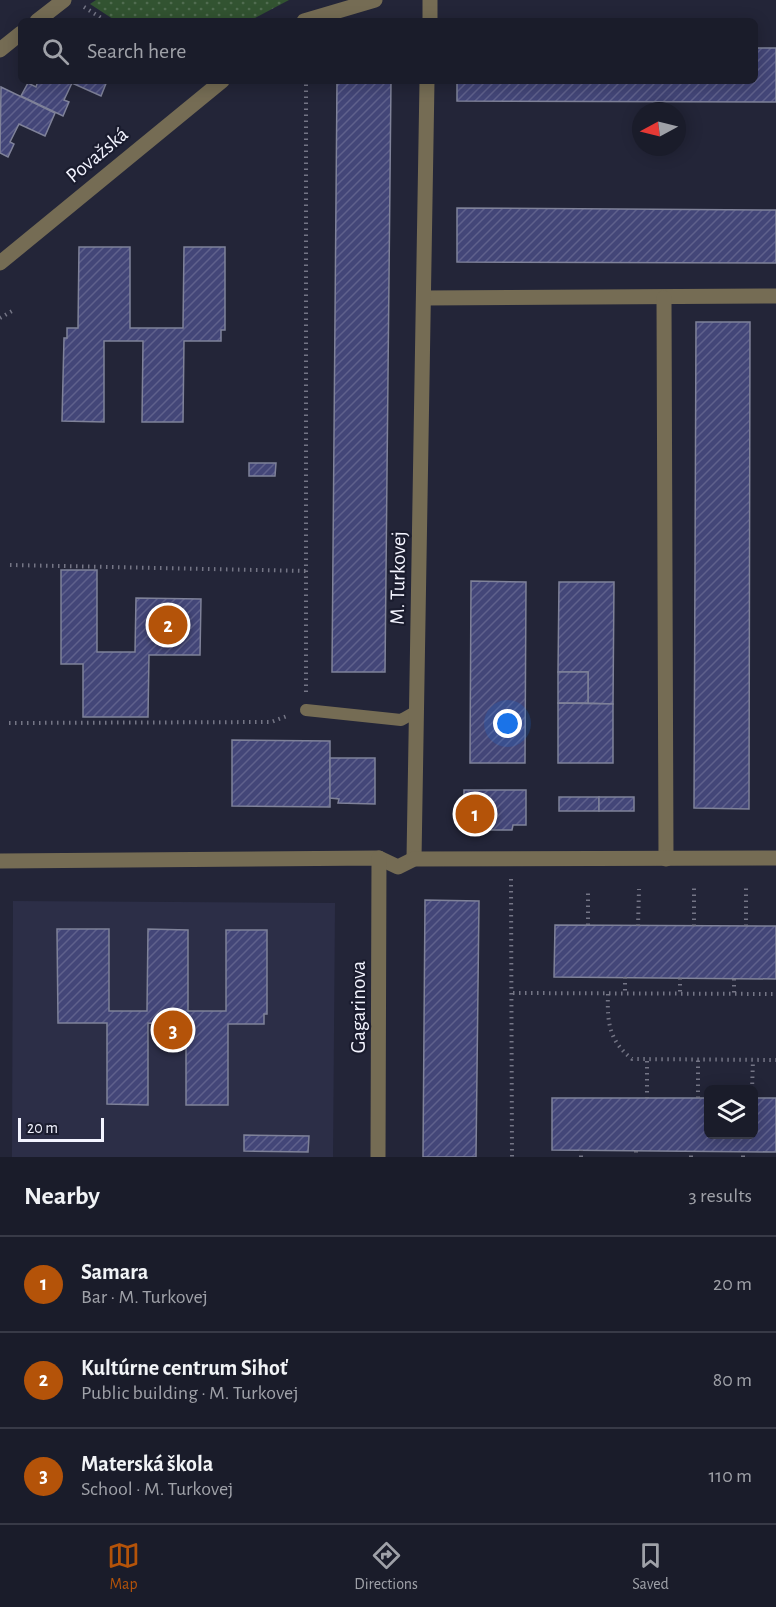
<!DOCTYPE html>
<meta charset="utf-8">
<style>
body{margin:0;font-family:"Alegreya Sans",sans-serif;background:#232532;color:#f1f3f6}
.controls{position:absolute;right:18px;bottom:18px;display:grid;overflow:hidden;border-radius:9px;box-shadow:0 3px 15px #0003}
.controls button{width:54px;height:54px;display:grid;place-items:center;padding:0;border:0;border-bottom:2px solid #383a47;background:#1a1c2a;color:#f1f3f6;font:30px sans-serif}
.compass{position:absolute;left:632px;top:102px;width:54px;height:54px;border-radius:50%;background:#1a1c2a;box-shadow:0 3px 15px #0003;rotate:263deg}
.scale{position:absolute;left:18px;bottom:15px;width:86px;box-sizing:border-box;padding-left:6px;border:3px solid #f3f4ff;border-top:0;font-size:16px;line-height:21px;white-space:nowrap;color:#f3f4ff;-webkit-text-stroke:4px #1a1c2e;paint-order:stroke}
.you{position:absolute;left:508px;top:724px;width:21px;height:21px;margin:-15px;border:4px solid #fff;border-radius:50%;background:#1a73e8;box-shadow:0 0 0 9px #1a73e833}
.badge{display:grid;place-items:center;width:39px;height:39px;border-radius:50%;background:#b45309;color:#fff;font-size:20px;font-weight:700}
.pin{position:absolute;translate:-50% -50%;border:3px solid #fff;box-shadow:0 2px 6px #0006}
.list{margin:0;padding:0;list-style:none}
h2{display:flex;justify-content:space-between;align-items:center;height:78px;margin:0;padding:0 24px;font-size:26px}
h2 small{font-size:20px;font-weight:400;color:#9fa1a8}
.list li{display:grid;grid-template-columns:39px 1fr auto;gap:18px;align-items:center;box-sizing:border-box;height:96px;padding:0 24px;border-top:2px solid #383a47}
.list b{display:block;font-size:22px;white-space:nowrap}
.list p{margin:0;font-size:20px;white-space:nowrap;color:#9fa1a8}
.list em{font-size:20px;font-style:normal;color:#9fa1a8}
.icon{flex:none;width:33px;height:33px;fill:none;stroke:currentColor;stroke-width:2;stroke-linecap:round;stroke-linejoin:round}
.map{position:relative;flex:none;width:776px;height:1157px;overflow:hidden}
.search{position:absolute;background:#1a1c2a;box-shadow:0 3px 15px #0003;left:18px;right:18px;top:18px;height:66px;display:flex;align-items:center;gap:15px;box-sizing:border-box;padding:0 21px;border-radius:9px;color:#9fa1a8;font-size:22px}
.sheet{height:366px;background:#1a1c2a}
nav{display:flex;justify-content:space-around;align-items:center;box-sizing:border-box;height:84px;border-top:2px solid #383a47;background:#1a1c2a;font-size:16px;color:#9fa1a8}
nav a{display:grid;justify-items:center;gap:3px}
nav .on{color:#b45309}
.map>svg:first-child{display:block}
.built{fill:#2c2e47}
.green{fill:url(#green-dots)}
.building{fill:url(#building-hatch);stroke:#7f8299;stroke-width:1.5}
.lines{fill:none;stroke-linecap:round;stroke-linejoin:round}
.path{stroke:#747585;stroke-width:4;stroke-dasharray:1.5 4.5;stroke-linecap:butt}
.lane{stroke:#756c54;stroke-width:12}
.street{stroke:#756c54;stroke-width:15}
.labels{text-anchor:middle;dominant-baseline:central;stroke-width:4.5;stroke-linejoin:round;paint-order:stroke}
.street-label{font-size:21px;fill:#f3f4ff;stroke:#1a1c2e}
</style>
<div class="map">
<svg width="776" height="1157" viewBox="0 0 776 1157">
<defs>
<pattern id="green-dots" width="8" height="8" patternUnits="userSpaceOnUse" patternTransform="scale(1.5)"><rect width="8" height="8" fill="#325331"/><path d="M2 2h.1M6 6h.1" fill="none" stroke="#506c50" stroke-width="1.8" stroke-linecap="round"/></pattern>
<pattern id="building-hatch" width="6" height="6" patternUnits="userSpaceOnUse" patternTransform="scale(1.5)"><rect width="6" height="6" fill="#434678"/><path d="M-1 1l2-2M0 6l6-6M5 7l2-2" fill="none" stroke="#5f618c"/></pattern>
</defs>
<rect width="100%" height="100%" fill="#232538"/>
<path class="built" d="M13 901 335 903 333 1157H12Z"/>
<path class="green" d="M96 0H289L249 21H116L90 4Z"/>
<g class="building">
<path d="M755 48H776V102L457 101V81H755Z"/>
<path d="M38 81H107L101 96 72 83 64 100 69 102 63 116 21 96 28 83 36 87Z"/>
<path d="M337 81H391L385 672H332Z"/>
<path d="M1 87 55 113 45 136 19 124 10 142 14 144 8 157 0 153Z"/>
<path d="M457 208 776 210V263L457 262Z"/>
<path d="M79 247H130V328H183L184 247H225V330H221V341H184L183 422H142L143 341H104V422L62 421 64 338H67V328H78Z"/>
<path d="M696 322H750L749 809 694 808Z"/>
<path d="M249 463H276L275 476H249Z"/>
<path d="M61 570H97V652H135L136 598 201 599 200 655H149L148 717H83V664H61Z"/>
<path d="M471 581 526 582 525 763H470Z"/>
<path d="M559 582H614L613 704 588 703V672H558Z"/>
<rect x="558" y="672" width="30" height="31"/>
<path d="M558 703 613 704V763H558Z"/>
<path d="M232 740 330 741V807L232 806Z"/>
<path d="M330 758H375V804L338 803 339 799 330 798Z"/>
<path d="M464 790H526V825H513L512 830H464Z"/>
<rect x="559" y="797" width="40" height="14"/>
<rect x="599" y="797" width="35" height="14"/>
<path d="M425 900 479 901 476 1157H423Z"/>
<path d="M555 925 776 926V979L554 977Z"/>
<path d="M57 929H109V1011H147L148 929 188 930V1011H226V930H267V1014H264V1024H228V1105H186V1024L148 1023V1105L107 1104V1023H58Z"/>
<path d="M552 1098H708V1134H754V1098H776V1152L552 1150Z"/>
<path d="M244 1135 309 1136 308 1152 244 1151Z"/>
</g>
<g class="lines">
<g class="path">
<path d="M84 7 106 21"/>
<path d="M0 318 12 311"/>
<path d="M10 565 307 571"/>
<path d="M306 692V81"/>
<path d="M9 723 271 722 287 716"/>
<path d="M511 879 512 1157"/>
<path d="M588 925V889"/>
<path d="M638 926 639 889"/>
<path d="M694 926V888"/>
<path d="M746 926V888"/>
<path d="M625 977V994"/>
<path d="M680 978V994"/>
<path d="M734 979V994"/>
<path d="M513 993 776 994"/>
<path d="M608 994C607 1022 609 1041 632 1059L776 1060"/>
<path d="M647 1061V1098"/>
<path d="M752 1090 753 1060"/>
<path d="M698 1098V1060"/>
<path d="M636 1151V1157"/>
<path d="M581 1157V1150"/>
<path d="M691 1157V1151"/>
<path d="M743 1157V1151"/>
</g>
<path class="lane" d="M306 710 401 720 417 711"/>
<g class="street">
<path d="M430 0V21"/>
<path d="M37 21 64 0"/>
<path d="M304 21 375 0"/>
<path d="M0 50 21 33"/>
<path d="M0 263 222 81"/>
<path d="M424 298 776 296"/>
<path d="M664 298 666 859"/>
<path d="M414 859 427 81"/>
<path d="M0 861 379 858 398 867 414 859 776 858"/>
<path d="M378 1157 379 858"/>
</g>
</g>
<g class="labels">
<g class="street-label">
<text transform="translate(97 155) rotate(-40)">Považská</text>
<text transform="translate(398 578) rotate(-89)">M. Turkovej</text>
<text transform="translate(358 1007) rotate(-90)">Gagarinova</text>
</g>
</g>
</svg>
<div class="controls">
<button><svg class="icon" aria-label="layers" viewBox="0 0 24 24"><path d="M12 4l9 5-9 5-9-5zM3 14l9 5 9-5"/></svg></button>
</div>
<svg class="compass" viewBox="-18 -18 36 36"><path d="M0-13l5 13h-10z" fill="#e53935"/><path d="M0 13l5-13h-10z" fill="#9fa1a8"/></svg>
<div class="scale">20 m</div>
<div class="you"></div>
<div class="pin badge" style="left:475px;top:814px">1</div>
<div class="pin badge" style="left:168px;top:625px">2</div>
<div class="pin badge" style="left:173px;top:1030px">3</div>
<div class="search"><svg class="icon" aria-label="search" viewBox="0 0 24 24"><circle cx="10" cy="10" r="6"/><path d="M15 15l6 6"/></svg>Search here</div>
</div>
<section class="sheet">
<h2>Nearby<small>3 results</small></h2>
<ul class="list">
<li><span class="badge">1</span><div><b>Samara</b><p>Bar · M. Turkovej</p></div><em>20 m</em></li>
<li><span class="badge">2</span><div><b>Kultúrne centrum Sihoť</b><p>Public building · M. Turkovej</p></div><em>80 m</em></li>
<li><span class="badge">3</span><div><b>Materská škola</b><p>School · M. Turkovej</p></div><em>110 m</em></li>
</ul>
</section>
<nav>
<a class="on"><svg class="icon" aria-label="map" viewBox="0 0 24 24"><path d="M3 6l6-2 6 2 6-2v14l-6 2-6-2-6 2zM9 4v14M15 6v14"/></svg>Map</a>
<a><svg class="icon" aria-label="directions" viewBox="0 0 24 24"><path d="M12 3l9 9-9 9-9-9zM9 14v-3h6M13 9l2 2-2 2"/></svg>Directions</a>
<a><svg class="icon" aria-label="saved" viewBox="0 0 24 24"><path d="M7 4h10v16l-5-4-5 4z"/></svg>Saved</a>
</nav>
